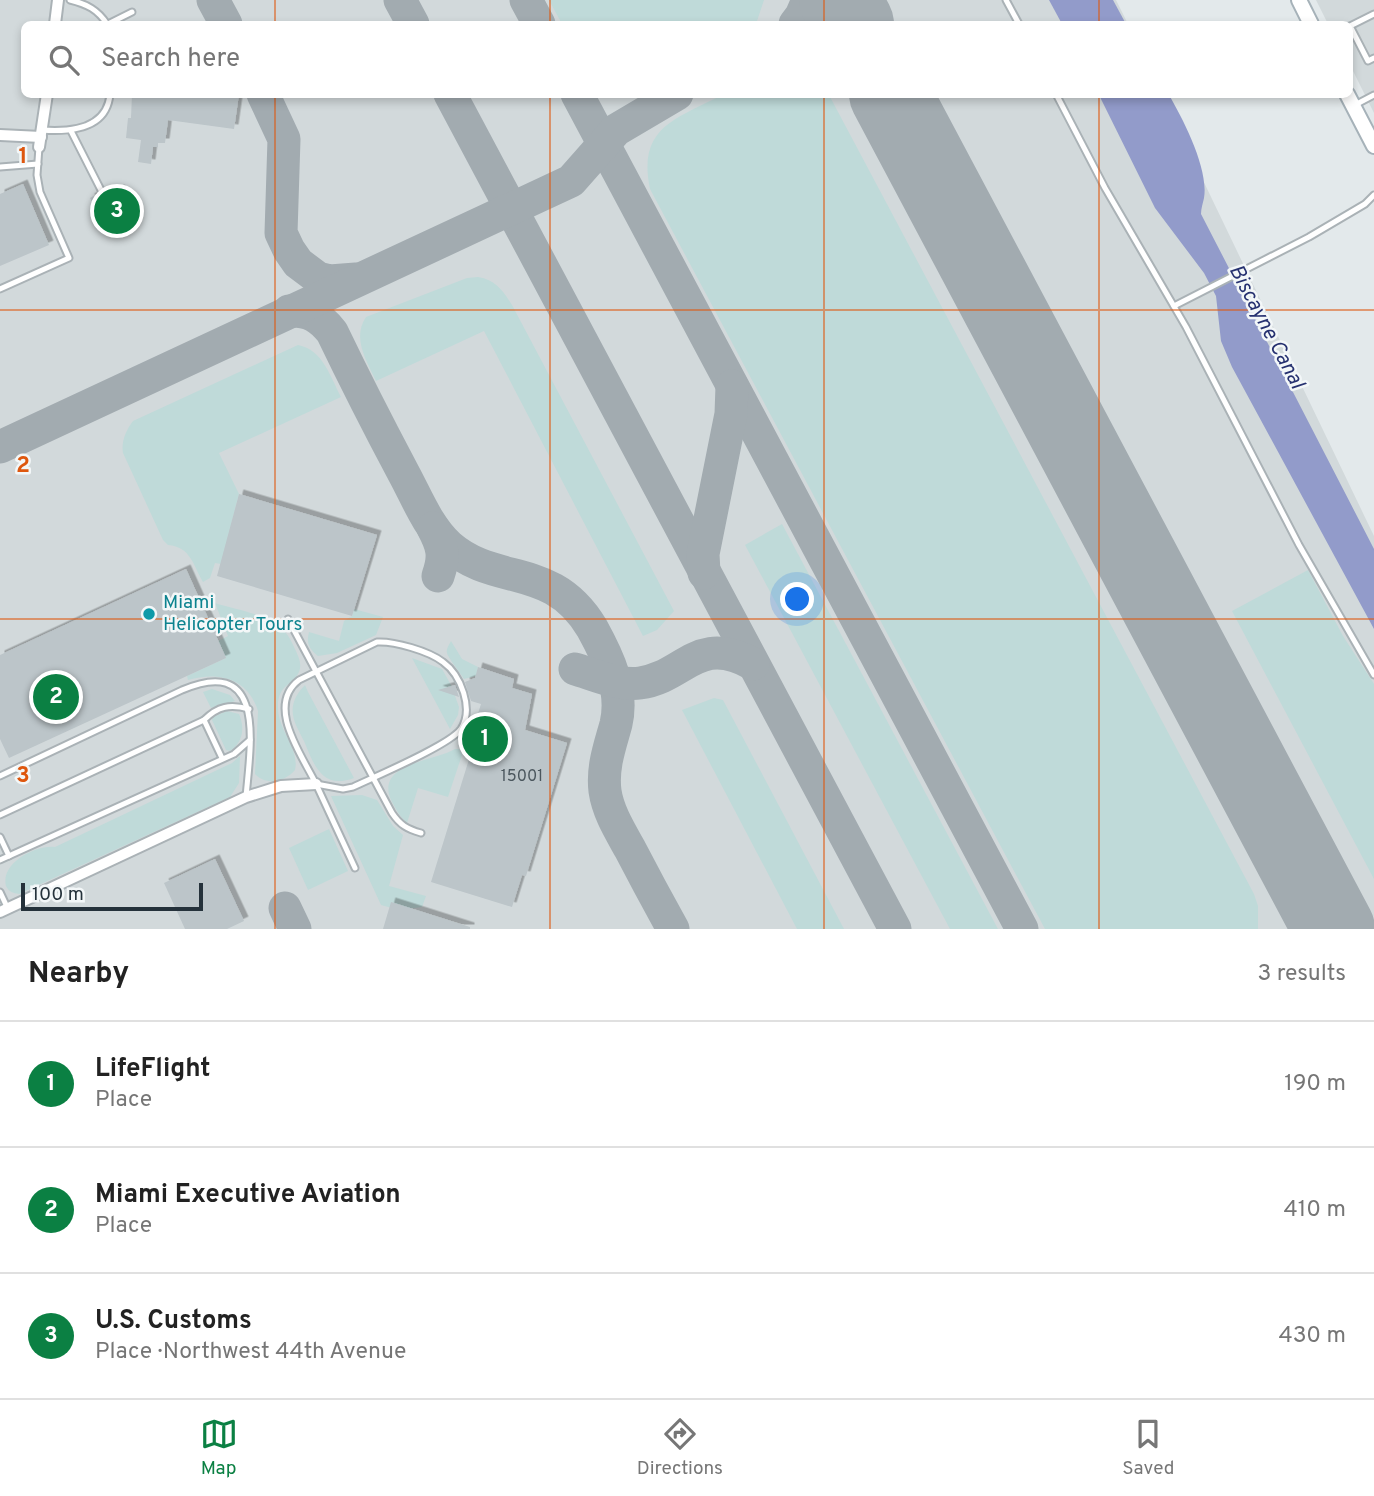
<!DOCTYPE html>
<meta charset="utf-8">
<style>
body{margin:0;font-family:Overpass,sans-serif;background:#f6f6f6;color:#222}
.scale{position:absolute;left:21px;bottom:18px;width:182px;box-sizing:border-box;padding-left:7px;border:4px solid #25323b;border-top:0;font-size:19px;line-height:24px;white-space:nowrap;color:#25323b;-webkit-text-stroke:5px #f3f7f8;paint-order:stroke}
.you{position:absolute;left:798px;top:600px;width:24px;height:24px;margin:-18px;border:5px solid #fff;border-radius:50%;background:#1a73e8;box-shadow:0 0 0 10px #1a73e833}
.badge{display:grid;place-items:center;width:46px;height:46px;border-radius:50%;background:#0b8043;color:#fff;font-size:23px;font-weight:700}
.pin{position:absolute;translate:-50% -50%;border:4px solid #fff;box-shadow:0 2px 7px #0006}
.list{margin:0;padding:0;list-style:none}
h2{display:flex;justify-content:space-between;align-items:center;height:91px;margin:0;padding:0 28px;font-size:30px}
h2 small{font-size:23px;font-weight:400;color:#767676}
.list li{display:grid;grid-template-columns:46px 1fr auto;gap:21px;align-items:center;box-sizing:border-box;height:126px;padding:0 28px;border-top:2px solid #e0e0e0}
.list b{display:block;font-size:26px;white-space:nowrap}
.list p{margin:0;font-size:23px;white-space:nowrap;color:#767676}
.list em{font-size:23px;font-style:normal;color:#767676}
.icon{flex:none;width:38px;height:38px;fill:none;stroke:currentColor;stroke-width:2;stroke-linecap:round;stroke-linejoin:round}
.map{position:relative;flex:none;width:1374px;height:929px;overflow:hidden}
.search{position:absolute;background:#fff;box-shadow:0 4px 10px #0003;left:21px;right:21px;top:21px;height:77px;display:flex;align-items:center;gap:18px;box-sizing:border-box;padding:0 24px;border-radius:10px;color:#767676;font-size:26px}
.sheet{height:469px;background:#fff}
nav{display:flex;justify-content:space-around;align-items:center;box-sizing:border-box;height:98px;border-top:2px solid #e0e0e0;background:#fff;font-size:19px;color:#767676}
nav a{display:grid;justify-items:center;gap:4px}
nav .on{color:#0b8043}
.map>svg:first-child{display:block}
.built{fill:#d2d9db}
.green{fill:#bfdad9}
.water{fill:#929bca}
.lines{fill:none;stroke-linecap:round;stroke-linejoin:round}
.taxiway{stroke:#a2abb0;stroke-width:33}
.runway{stroke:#a2abb0;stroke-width:82}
.building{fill:#bcc5c9;filter:url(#shadow)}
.lane-casing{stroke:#aab2b6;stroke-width:9}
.street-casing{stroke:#aab2b6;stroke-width:14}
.secondary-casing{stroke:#a6b2b9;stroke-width:18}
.lane{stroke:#fff;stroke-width:5}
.street{stroke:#fff;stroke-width:10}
.secondary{stroke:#fff;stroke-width:14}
.grid{fill:none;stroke:#de570e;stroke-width:2;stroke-opacity:0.55}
.culture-dot{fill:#0f9aa8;stroke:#f3f7f8;stroke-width:2.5}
.labels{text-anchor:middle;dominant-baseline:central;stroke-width:5;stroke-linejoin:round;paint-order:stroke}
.number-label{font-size:16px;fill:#4b575e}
.culture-label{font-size:19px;fill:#0d838f;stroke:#f3f7f8;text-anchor:start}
.water-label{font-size:21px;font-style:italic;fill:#263170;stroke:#f3f7f8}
.grid-label{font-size:23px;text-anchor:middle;font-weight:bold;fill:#de570e;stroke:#f3f7f8;stroke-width:5;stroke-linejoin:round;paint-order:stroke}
</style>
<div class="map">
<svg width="1374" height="929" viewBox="0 0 1374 929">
<defs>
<filter id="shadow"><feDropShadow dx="4.5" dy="-4.5" stdDeviation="0" flood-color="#0004"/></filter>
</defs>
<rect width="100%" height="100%" fill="#e3e9eb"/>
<g class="built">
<path d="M0 0H1116L1128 24H24V94L1162 95 1374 536V929H0Z"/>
<path d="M1316 0H1374V113L1350 65V24H1328Z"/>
</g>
<g class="green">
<path d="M549 0H764L756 24H562Z"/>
<path d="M722 95H829L1254 894 1258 906V929H1045L650 189C637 127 676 119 722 95Z"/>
<path d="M478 277C496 280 503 291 512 305L674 611 657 630 643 636 484 331 376 381C366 360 352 338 366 317L467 278Z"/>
<path d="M298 345C323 350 330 376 341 397L219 453 239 494 221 564 215 563 210 578 203 582C193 565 191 547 168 545L163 540 123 453C121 442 126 430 133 421Z"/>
<path d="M782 524 998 929H950L745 545Z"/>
<path d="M1308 570 1343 636 1374 684V879L1232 611Z"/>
<path d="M215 603C236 610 270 614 285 632 290 637 293 645 296 651 299 658 302 664 299 672 292 686 277 685 278 708 278 730 300 749 295 770 285 782 266 786 255 774L258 711C248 678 218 671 188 680L187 676 226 658 218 641 228 636Z"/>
<path d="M354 609 383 617 376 635 337 653 318 656C309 649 306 643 309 632L339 641 344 621 352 616Z"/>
<path d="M451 641 462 659 478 667 476 676 464 679C461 674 447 656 447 653 446 649 449 645 451 641Z"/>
<path d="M412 658 442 669 451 685 459 707 458 715 450 729Z"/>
<path d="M305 685 308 692 354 778C322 790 314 765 304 741 300 733 294 723 293 715 291 703 297 693 305 685Z"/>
<path d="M212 689 230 695 235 701 211 708 203 692Z"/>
<path d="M714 698 723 700 844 929H797L682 710Z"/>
<path d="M227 711 239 714C245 728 243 742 230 751L226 750 212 720 213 717Z"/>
<path d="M455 749H459L462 755 448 797 418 788 407 823C399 816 396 809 391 800 375 763 435 761 455 749Z"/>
<path d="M240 756 239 783 230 797 19 894C13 893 9 892 6 886 0 862 38 844 55 847L232 763Z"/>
<path d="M362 795 377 800 393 826 403 835 389 886 426 896 422 907 399 910 381 905 331 796Z"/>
<path d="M329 829 348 871 308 890 289 848Z"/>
</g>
<g class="water">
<path d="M1049 0H1113L1126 24H1062Z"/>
<path d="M1099 95H1169C1183 119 1209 169 1204 198 1203 203 1201 208 1201 214L1374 549V629L1232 367 1221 341 1216 296 1204 273 1155 208Z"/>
</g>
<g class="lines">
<g class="taxiway">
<path d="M213 0 226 24"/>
<path d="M400 0 413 24"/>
<path d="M526 0 539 24"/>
<path d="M795 24 801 16 808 0"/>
<path d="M263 94 284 139 281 233 289 250 298 263 318 278 330 281 356 279"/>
<path d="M450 94 895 929"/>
<path d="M577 94 1022 929"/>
<path d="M289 311C309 310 320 317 332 332 355 380 379 427 404 474 417 498 428 527 449 546 496 587 552 561 592 628 608 657 624 690 616 724 610 746 602 767 605 791 608 812 620 831 630 849 644 876 658 902 673 929"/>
<path d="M0 447 571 181 616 130 677 94"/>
<path d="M433 528C443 547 445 556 438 576"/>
<path d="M704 573 703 554 731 414 732 386"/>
<path d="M575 669C595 675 619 686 640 683 685 677 697 633 753 664"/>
<path d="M285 908 295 929"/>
</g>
<g class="runway">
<path d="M840 0 853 24"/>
<path d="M890 94 1334 929"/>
</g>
</g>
<g class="building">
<path d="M132 94H239L234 129 168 120 165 143H158V147H153L151 164 138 162 141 140 126 138 128 118H131Z"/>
<path d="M23 184 49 245 0 266V194Z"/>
<path d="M120 189 138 222 115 235 102 210 98 212 90 198 97 194 101 199H105Z"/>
<path d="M239 494 377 535 352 616 217 576Z"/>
<path d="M186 569 226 658 9 758 0 739V655Z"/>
<path d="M478 667 514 679 512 688 532 694 525 730 567 743 526 876 522 875 512 907 431 882 470 756 465 755 481 704 471 701 465 682 475 678Z"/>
<path d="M455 685 459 697 438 690Z"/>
<path d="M215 859 244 921 227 929H185L164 883Z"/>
<path d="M391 902 470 927V929H383Z"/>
</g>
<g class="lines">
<defs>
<g id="lane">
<path d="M70 0C87 4 98 10 107 24"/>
<path d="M1006 0 1019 24"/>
<path d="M1374 14 1350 26 1368 61 1374 58"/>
<path d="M108 24 132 12"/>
<path d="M1056 94 1105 188 1186 327 1299 545 1374 675"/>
<path d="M1353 106 1374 95"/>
<path d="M42 130C69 132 107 130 110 94"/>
<path d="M71 131 103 194"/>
<path d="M0 167 38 164"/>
<path d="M0 289 69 258 40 192 37 175 39 147"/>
<path d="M1174 306 1309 237 1365 204 1374 195"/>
<path d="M288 619 392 813C400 825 407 829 421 833"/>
<path d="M377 642C394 641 429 651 443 662 461 675 474 709 461 729 450 745 374 777 353 787L343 789 316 784C302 755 265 706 299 680Z"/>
<path d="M204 720 222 758"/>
<path d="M0 776 182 690C268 653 250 748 246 797"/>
<path d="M316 784 355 868"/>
<path d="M0 815 204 720C218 706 230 704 249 709"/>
<path d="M0 837 9 856"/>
<path d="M0 860 234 754 250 740"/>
<path d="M0 892 8 909"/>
</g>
<g id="street">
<path d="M55 24 58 0"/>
<path d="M0 135 41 137"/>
<path d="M39 147 47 94"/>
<path d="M0 912 246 797 281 786 316 784"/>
</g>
<g id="secondary">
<path d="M1299 0 1311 24"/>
<path d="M1347 94 1374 146"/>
</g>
</defs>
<use href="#lane" class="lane-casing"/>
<use href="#street" class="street-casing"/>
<use href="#secondary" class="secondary-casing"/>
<use href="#lane" class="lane"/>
<use href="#street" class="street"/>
<use href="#secondary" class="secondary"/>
</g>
<path class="grid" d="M275 0V24M550 0V24M824 0V24M1099 0V24M275 94V929M550 94V929M824 94V929M1099 94V929M0 310H1374M0 619H1374"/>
<circle class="culture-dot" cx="149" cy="614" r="7"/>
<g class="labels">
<g class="number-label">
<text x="522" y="777">15001</text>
</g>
<g class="culture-label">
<text x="163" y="603">Miami<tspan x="163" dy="22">Helicopter Tours</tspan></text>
</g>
<g class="water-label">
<text transform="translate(1266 327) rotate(62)">Biscayne Canal</text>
</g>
</g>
<g class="grid-label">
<text x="23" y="163">1</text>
<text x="23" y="472">2</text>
<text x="23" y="782">3</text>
</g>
</svg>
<div class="scale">100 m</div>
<div class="you"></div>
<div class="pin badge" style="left:485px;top:739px">1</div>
<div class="pin badge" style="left:56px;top:697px">2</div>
<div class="pin badge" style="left:117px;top:211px">3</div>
<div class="search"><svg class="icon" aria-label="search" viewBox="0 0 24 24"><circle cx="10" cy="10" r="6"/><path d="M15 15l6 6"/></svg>Search here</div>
</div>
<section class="sheet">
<h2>Nearby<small>3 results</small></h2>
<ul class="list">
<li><span class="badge">1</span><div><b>LifeFlight</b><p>Place</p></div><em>190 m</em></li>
<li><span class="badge">2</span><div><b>Miami Executive Aviation</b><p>Place</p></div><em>410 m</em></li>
<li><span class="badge">3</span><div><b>U.S. Customs</b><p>Place · Northwest 44th Avenue</p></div><em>430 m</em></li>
</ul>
</section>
<nav>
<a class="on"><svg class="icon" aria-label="map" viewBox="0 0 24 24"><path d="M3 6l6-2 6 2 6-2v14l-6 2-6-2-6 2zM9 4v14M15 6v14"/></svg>Map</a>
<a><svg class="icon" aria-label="directions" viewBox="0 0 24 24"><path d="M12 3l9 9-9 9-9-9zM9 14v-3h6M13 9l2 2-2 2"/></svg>Directions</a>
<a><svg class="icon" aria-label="saved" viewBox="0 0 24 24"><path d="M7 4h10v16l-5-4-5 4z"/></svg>Saved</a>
</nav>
